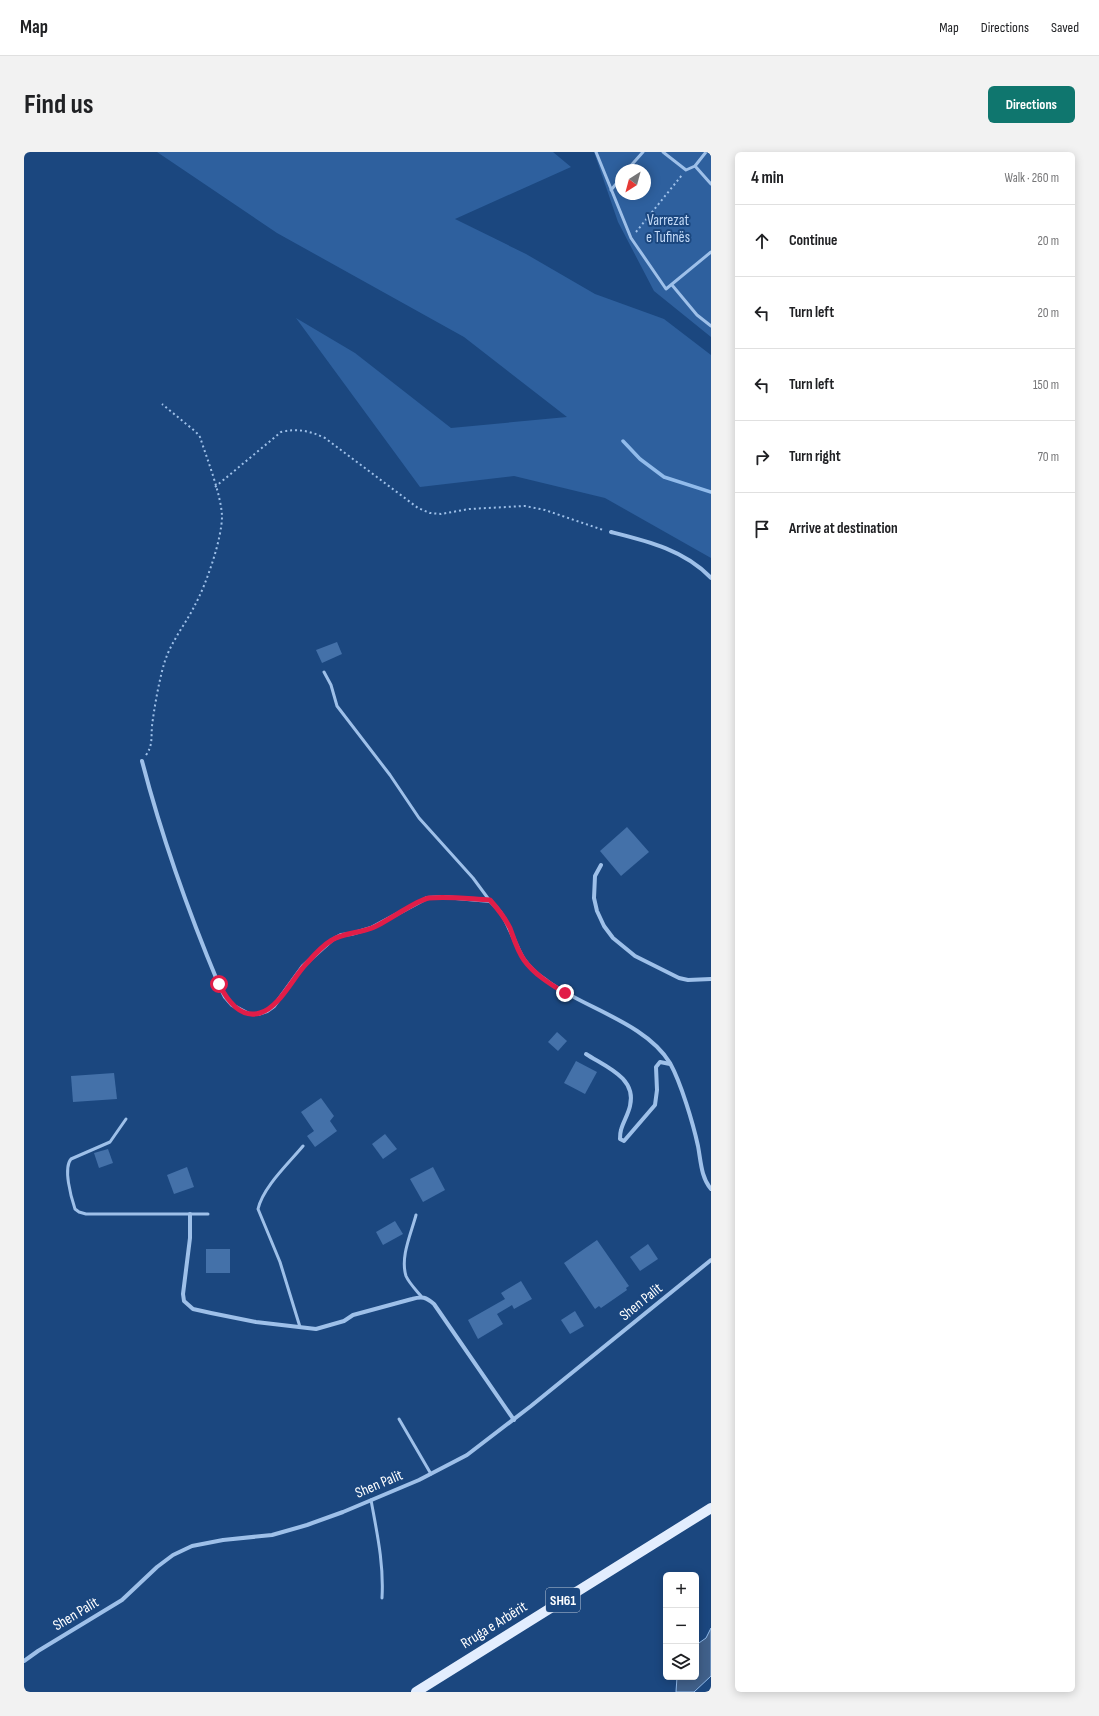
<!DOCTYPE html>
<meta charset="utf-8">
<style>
body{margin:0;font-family:"Sofia Sans Condensed",sans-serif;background:#f2f2f2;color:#202124}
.controls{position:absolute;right:12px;bottom:12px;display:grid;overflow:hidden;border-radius:6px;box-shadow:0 2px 10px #0003}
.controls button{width:36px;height:36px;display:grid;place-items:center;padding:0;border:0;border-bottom:1px solid #e0e0e0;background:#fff;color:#202124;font:20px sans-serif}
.compass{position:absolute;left:591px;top:12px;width:36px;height:36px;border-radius:50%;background:#fff;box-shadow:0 2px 10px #0003;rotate:216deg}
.stop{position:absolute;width:12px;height:12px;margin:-9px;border:3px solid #e11d48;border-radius:50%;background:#fff}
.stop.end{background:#e11d48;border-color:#fff;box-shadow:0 1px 4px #0008}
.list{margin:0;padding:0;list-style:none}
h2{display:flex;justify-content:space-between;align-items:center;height:52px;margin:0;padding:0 16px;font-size:17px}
h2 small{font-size:13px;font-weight:400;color:#757577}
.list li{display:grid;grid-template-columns:26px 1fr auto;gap:12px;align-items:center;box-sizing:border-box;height:72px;padding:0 16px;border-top:1px solid #e0e0e0}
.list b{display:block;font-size:15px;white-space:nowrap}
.list em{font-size:13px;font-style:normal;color:#757577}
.icon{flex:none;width:22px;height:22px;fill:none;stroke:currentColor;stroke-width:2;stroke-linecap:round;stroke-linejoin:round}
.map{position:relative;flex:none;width:687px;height:1540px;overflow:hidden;border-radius:6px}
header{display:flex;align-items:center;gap:24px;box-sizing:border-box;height:56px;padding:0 20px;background:#fff;border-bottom:1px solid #e0e0e0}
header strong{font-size:19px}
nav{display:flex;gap:22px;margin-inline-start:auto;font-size:14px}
.intro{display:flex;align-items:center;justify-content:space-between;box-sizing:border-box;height:96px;padding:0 24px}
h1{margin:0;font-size:28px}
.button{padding:10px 18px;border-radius:6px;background:#0f766e;color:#fff;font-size:14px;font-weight:700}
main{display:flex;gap:24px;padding:0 24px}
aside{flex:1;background:#fff;border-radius:6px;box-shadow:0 2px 10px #0003}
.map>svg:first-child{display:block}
.green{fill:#2e609e;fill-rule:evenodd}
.water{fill:#40608a;stroke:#91bbeb}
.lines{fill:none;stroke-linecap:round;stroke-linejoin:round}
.stream{stroke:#91bbeb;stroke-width:3.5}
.building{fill:#4471a9}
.path{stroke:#9ec0e9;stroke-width:2;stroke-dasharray:2 3;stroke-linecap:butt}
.lane{stroke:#9ec0e9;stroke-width:3}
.street{stroke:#9ec0e9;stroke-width:4}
.primary{stroke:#e2edfe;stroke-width:10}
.route{stroke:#e11d48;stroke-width:5}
.labels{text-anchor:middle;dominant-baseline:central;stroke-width:4;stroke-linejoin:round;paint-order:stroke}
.shield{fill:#1b477f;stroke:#bbc8d9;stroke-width:1}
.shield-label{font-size:14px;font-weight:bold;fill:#fff}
.park-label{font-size:15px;fill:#c3daf7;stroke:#1b477f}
.street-label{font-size:15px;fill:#fff;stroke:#1b477f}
</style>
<header>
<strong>Map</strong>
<nav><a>Map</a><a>Directions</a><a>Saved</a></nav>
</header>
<div class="intro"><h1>Find us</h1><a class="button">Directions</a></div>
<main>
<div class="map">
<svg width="687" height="1540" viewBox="0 0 687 1540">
<rect width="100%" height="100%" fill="#1b477f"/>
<g class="green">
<path d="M133 0H529L547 15 431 67 502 102 571 142 640 167 687 203V406L581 346 490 324 396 335 272 166 331 201 427 276 543 265 440 185 253 81Z"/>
<path d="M570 0H687V185L630 139 594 70ZM597 18H621V42H597Z"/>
</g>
<path class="water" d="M687 1476V1524L670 1540H652L653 1525H672V1493L682 1486Z"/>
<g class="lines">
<path class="stream" d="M599 289 616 307 640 325 687 340"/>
</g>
<g class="building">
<path d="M313 490 318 502 298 511 292 498Z"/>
<path d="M603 675 625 700 597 724 576 699Z"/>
<path d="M533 880 543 889 534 899 524 890Z"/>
<path d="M552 909 573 920 561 942 540 931Z"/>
<path d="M90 921 93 947 49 950 47 924Z"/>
<path d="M297 946 310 964 306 969 313 979 291 995 283 984 290 979 277 960Z"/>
<path d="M361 982 373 997 359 1007 348 992Z"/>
<path d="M84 997 89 1011 75 1016 70 1001Z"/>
<path d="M163 1015 170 1035 150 1042 143 1023Z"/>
<path d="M409 1015 421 1038 399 1050 386 1027Z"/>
<path d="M371 1069 379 1082 359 1093 352 1080Z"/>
<path d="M573 1088 605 1134 602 1136 603 1138 577 1156 575 1154 571 1157 540 1111Z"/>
<path d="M624 1092 634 1107 616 1119 606 1105Z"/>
<rect x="182" y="1097" width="24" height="24"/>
<path d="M497 1129 508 1147 490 1157 488 1153 473 1162 479 1172 454 1187 444 1168 481 1147 477 1141Z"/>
<path d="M551 1159 560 1174 546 1182 537 1168Z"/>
</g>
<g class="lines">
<g class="path">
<path d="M612 80 658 23"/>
<path d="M191 335 257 280C274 276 286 279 301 286L394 356 406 361 417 362 445 357 501 354 521 358 579 378"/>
<path d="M122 603C129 593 127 586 128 574 130 557 135 529 140 512 146 491 161 473 171 453 182 433 198 387 198 364 197 342 183 307 176 285L172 280 138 252"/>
</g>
<g class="lane">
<path d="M572 0 607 86 642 137 687 100"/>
<path d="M639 0 662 18 671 14 682 0"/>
<path d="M671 14 687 32"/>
<path d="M603 18 619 0"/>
<path d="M587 38 597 26"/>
<path d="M648 133 673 163 687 174"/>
<path d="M300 520 307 533 313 554 366 623 395 666 449 726 466 749"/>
<path d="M102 967 86 990 47 1007C39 1016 47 1045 51 1057L55 1060 62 1062H184"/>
<path d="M392 1063C387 1082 376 1105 382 1124 385 1131 392 1138 397 1144"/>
<path d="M276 1175 256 1110 234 1057C239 1035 264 1012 279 994"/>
<path d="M375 1267 407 1322"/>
<path d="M347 1348C353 1381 360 1412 358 1446"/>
</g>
<g class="street">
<path d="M587 380C623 389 661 398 687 426"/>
<path d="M118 609C138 686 164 759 195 833L201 845 208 853 225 862H234L243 859 250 854 279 814 308 788 317 783 327 782 347 776 403 746 420 745 466 749C474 756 481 766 485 776 490 786 493 796 499 806 505 815 514 823 523 829 560 856 622 871 646 911 657 931 669 971 674 994 677 1010 677 1025 687 1037"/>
<path d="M577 713 571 724 570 746 573 759 580 774 589 786 611 804 655 826 664 828 687 827"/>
<path d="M562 902C582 915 613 926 606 954 604 963 599 970 597 978 596 981 596 984 596 987L600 989 631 953 633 938 632 915 636 910 646 912"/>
<path d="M166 1062V1086L159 1142 160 1149 169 1157 187 1161 232 1170 292 1177 320 1169 329 1163 388 1147C398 1144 402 1145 410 1152L490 1268"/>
<path d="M0 1509 14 1499 98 1448 133 1415 149 1403 168 1394 199 1388 248 1383 283 1373 319 1360 395 1328 443 1303 507 1254 687 1108"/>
</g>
<path class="primary" d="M392 1540 687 1356"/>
</g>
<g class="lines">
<path class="route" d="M195 832C203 848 216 867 236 861 256 855 269 825 283 811 290 803 298 794 308 788 319 781 336 781 348 776 363 770 392 748 405 746 425 744 446 747 466 748 474 757 481 766 486 776 490 787 493 798 500 808 510 822 526 832 541 841"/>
</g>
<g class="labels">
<rect class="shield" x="522" y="1436" width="34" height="24" rx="3"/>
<g class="shield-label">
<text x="539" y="1448">SH61</text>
</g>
<g class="park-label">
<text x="644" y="68">Varrezat<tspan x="644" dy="17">e Tufinës</tspan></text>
</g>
<g class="street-label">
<text transform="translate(617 1150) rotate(-39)">Shen Palit</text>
<text transform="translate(355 1332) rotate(-23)">Shen Palit</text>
<text transform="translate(52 1462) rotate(-31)">Shen Palit</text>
<text transform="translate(470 1473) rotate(-32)">Rruga e Arbërit</text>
</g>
</g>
</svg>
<div class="controls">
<button>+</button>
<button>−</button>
<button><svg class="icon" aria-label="layers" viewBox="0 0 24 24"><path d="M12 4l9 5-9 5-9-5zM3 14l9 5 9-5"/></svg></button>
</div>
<svg class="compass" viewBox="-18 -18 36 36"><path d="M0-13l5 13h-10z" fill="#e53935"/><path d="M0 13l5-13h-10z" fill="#757577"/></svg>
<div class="stop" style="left:195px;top:832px"></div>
<div class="stop end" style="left:541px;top:841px"></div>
</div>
<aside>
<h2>4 min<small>Walk · 260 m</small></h2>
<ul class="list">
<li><svg class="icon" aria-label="ahead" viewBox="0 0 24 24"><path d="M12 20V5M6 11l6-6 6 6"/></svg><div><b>Continue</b></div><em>20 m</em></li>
<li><svg class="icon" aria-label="left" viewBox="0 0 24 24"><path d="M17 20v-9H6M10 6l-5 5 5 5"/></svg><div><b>Turn left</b></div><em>20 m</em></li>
<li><svg class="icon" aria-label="left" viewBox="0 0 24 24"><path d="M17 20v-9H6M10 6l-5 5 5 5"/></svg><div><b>Turn left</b></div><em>150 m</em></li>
<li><svg class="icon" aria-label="right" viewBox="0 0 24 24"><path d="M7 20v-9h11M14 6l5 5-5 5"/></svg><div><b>Turn right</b></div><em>70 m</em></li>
<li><svg class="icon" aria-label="arrive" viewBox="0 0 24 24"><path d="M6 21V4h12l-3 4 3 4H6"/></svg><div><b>Arrive at destination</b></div></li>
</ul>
</aside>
</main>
